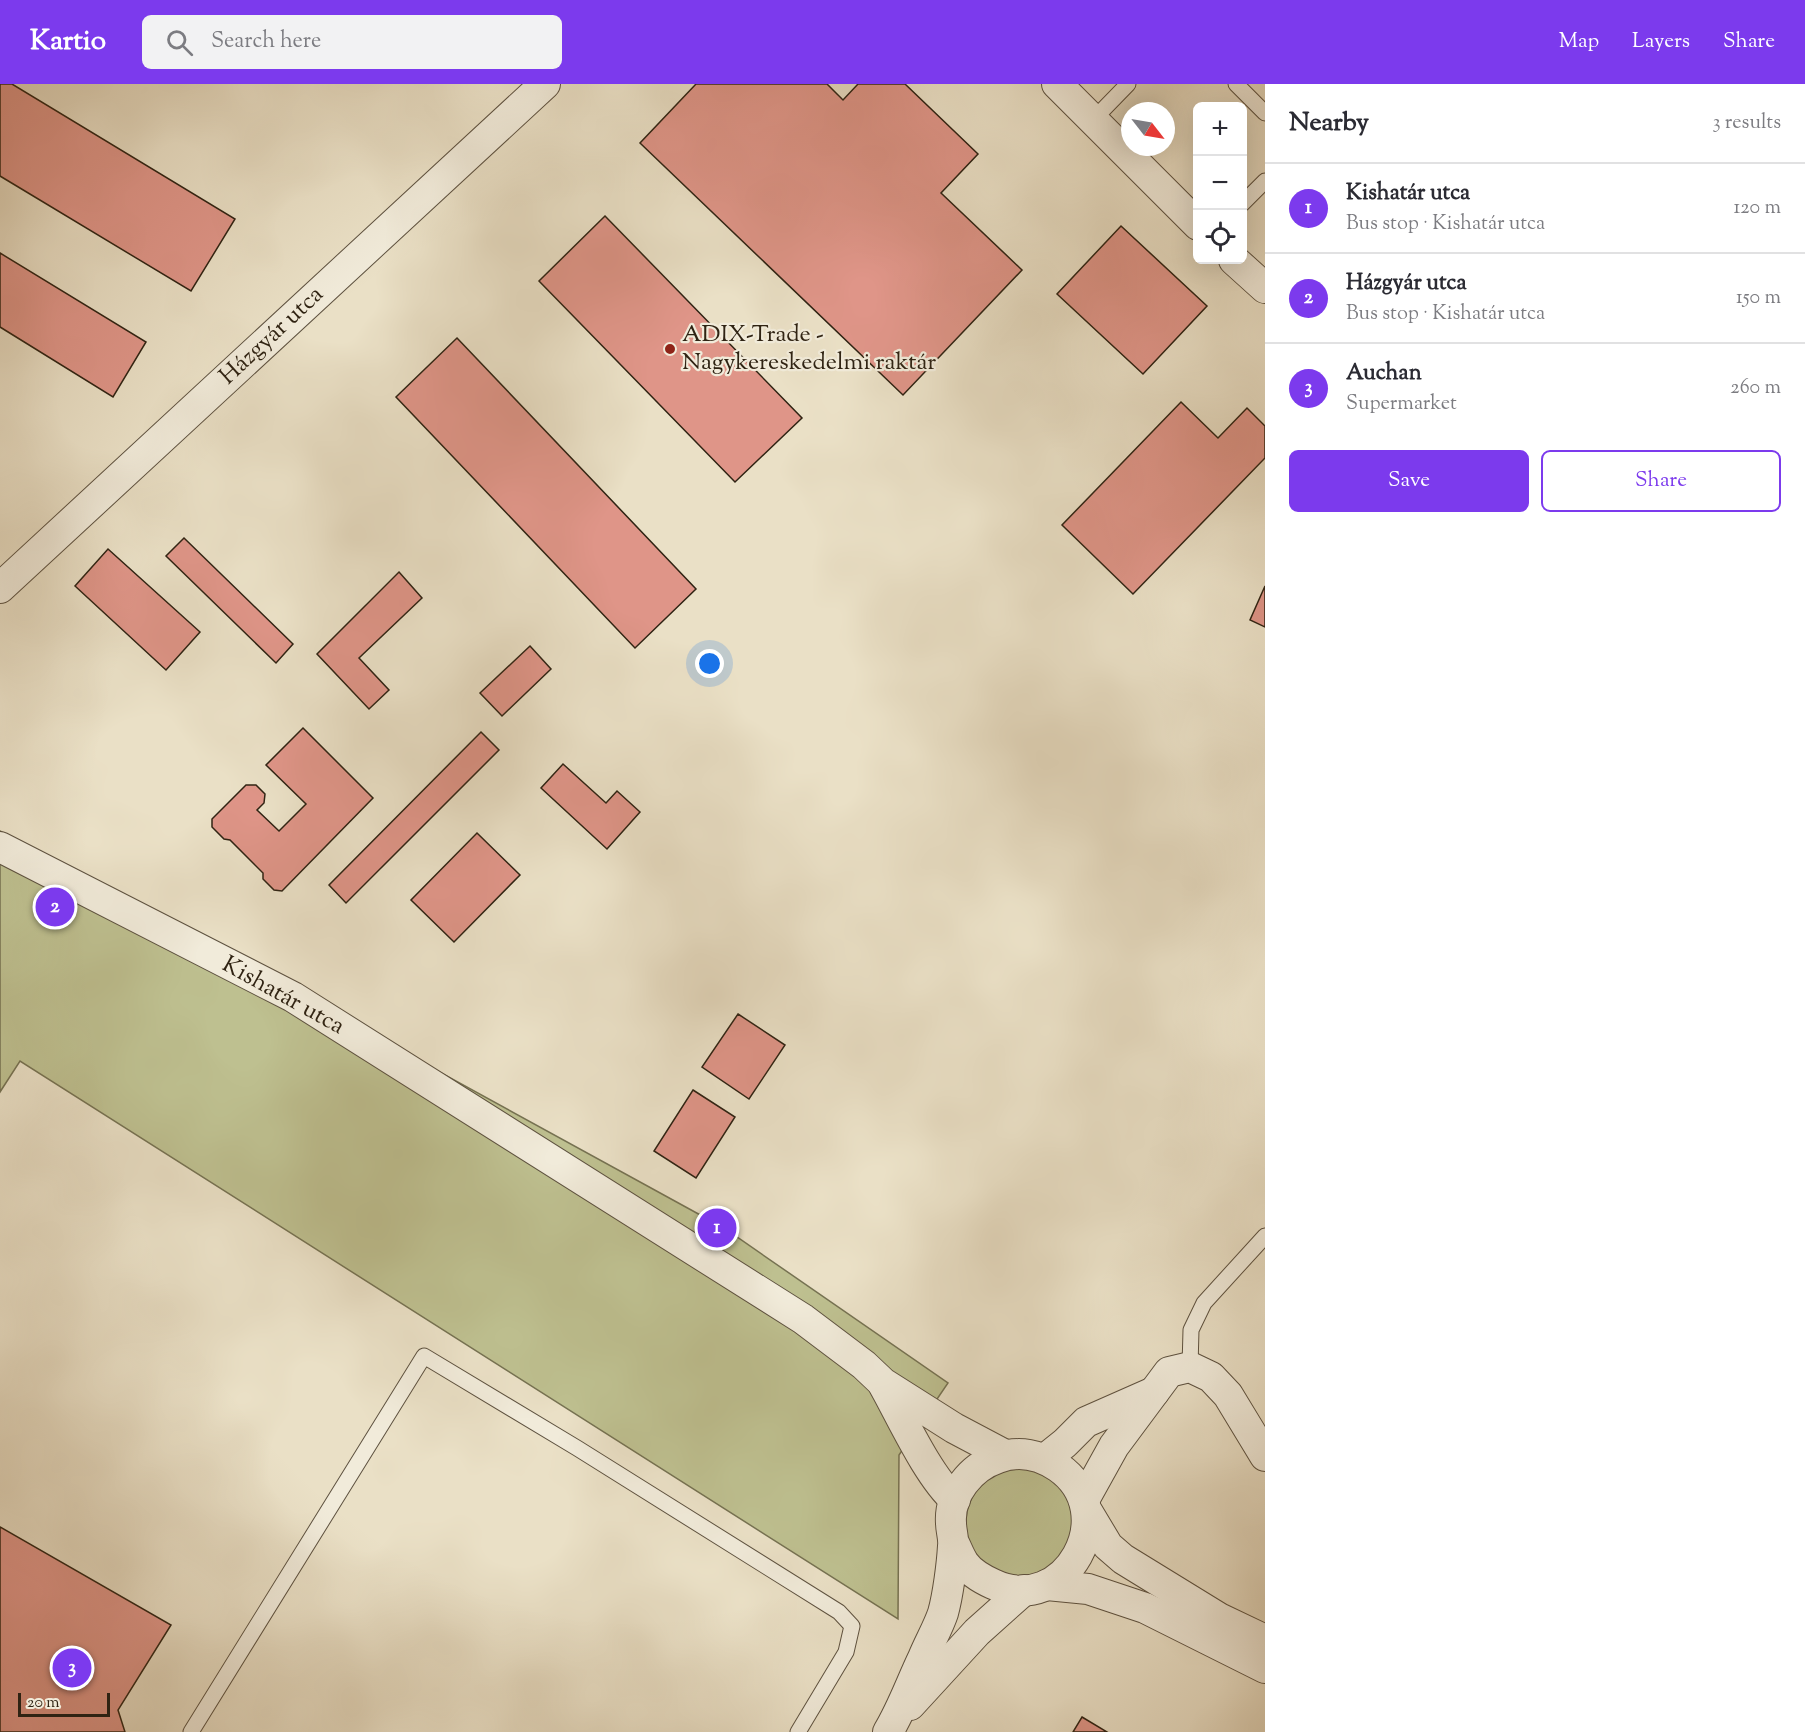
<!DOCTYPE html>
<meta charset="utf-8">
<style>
body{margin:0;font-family:"Sorts Mill Goudy",serif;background:#f2f2f3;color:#2b2b33}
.controls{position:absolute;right:18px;top:18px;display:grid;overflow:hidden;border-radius:9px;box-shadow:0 6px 24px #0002}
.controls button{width:54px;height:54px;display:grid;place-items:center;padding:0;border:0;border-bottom:2px solid #e1e1e2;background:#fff;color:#2b2b33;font:30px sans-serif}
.compass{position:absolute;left:1121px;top:18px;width:54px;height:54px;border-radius:50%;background:#fff;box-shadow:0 6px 24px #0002;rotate:121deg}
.scale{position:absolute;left:18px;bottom:15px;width:92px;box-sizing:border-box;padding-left:6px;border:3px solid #2f2313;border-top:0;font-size:16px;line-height:21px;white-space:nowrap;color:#2f2313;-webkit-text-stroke:4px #f1ebda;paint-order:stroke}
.you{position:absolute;left:710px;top:580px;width:21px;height:21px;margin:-15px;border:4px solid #fff;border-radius:50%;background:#1a73e8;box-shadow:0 0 0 9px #1a73e833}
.badge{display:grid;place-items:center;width:39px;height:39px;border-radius:50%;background:#7c3aed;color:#fff;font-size:20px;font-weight:700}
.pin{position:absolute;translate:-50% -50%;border:3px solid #fff;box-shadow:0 2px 6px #0006}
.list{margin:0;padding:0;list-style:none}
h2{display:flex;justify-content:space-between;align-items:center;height:78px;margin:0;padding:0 24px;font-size:26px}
h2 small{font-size:20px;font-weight:400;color:#7c7c81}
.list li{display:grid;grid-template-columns:39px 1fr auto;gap:18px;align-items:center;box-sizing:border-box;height:90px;padding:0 24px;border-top:2px solid #e1e1e2}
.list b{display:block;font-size:22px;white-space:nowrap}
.list p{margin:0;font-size:20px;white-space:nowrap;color:#7c7c81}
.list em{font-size:20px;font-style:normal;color:#7c7c81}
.actions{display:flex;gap:12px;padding:18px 24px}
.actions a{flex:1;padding:14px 0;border:2px solid #7c3aed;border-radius:9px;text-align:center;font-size:21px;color:#7c3aed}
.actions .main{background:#7c3aed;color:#fff}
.icon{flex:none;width:33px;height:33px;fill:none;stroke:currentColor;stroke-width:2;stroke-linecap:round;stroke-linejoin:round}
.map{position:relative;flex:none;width:1265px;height:1648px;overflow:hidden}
header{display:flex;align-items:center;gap:36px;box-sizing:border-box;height:84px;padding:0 30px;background:#7c3aed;color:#fff}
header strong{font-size:28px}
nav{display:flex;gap:33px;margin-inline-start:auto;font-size:21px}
.search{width:420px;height:54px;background:#f2f2f3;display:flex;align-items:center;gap:15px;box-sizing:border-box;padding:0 21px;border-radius:9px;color:#7c7c81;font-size:22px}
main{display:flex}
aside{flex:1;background:#fff}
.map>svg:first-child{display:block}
.green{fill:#bec090;stroke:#767252;stroke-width:1.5}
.building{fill:#df9588;stroke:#2f2313;stroke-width:1.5}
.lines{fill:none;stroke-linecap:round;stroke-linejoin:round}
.service-casing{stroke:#5e5240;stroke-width:17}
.minor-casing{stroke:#5e5240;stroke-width:32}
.service{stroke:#f1ebda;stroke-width:15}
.minor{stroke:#f1ebda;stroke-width:30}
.poi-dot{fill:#8f2418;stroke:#f1ebda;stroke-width:2}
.labels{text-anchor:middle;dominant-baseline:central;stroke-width:4.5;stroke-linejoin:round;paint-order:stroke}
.poi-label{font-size:24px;fill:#2f2313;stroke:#f1ebda;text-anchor:start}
.street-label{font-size:24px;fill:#2f2313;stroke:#f1ebda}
</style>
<header>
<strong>Kartio</strong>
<div class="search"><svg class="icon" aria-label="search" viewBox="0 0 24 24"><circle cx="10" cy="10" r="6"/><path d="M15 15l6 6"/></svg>Search here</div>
<nav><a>Map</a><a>Layers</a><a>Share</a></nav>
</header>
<main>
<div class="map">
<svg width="1265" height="1648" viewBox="0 0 1265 1648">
<rect width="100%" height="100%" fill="#eae0c6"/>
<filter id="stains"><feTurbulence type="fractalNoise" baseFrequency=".00333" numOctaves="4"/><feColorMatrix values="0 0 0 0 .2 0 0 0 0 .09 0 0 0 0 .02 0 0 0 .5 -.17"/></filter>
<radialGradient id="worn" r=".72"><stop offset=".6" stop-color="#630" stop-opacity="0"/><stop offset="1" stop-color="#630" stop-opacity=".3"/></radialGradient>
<g class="green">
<path d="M0 747 724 1144 948 1299 899 1371 898 1535 20 977 0 1008Z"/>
<circle cx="1020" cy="1439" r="54"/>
</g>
<g class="building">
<path d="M0 0H12L235 135 191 207 0 92Z"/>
<path d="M696 0H827L843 16 858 0H905L978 70 941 109 1022 186 903 311 640 59Z"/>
<path d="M605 132 802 334 735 398 539 197Z"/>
<path d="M1121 142 1207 222 1143 290 1057 210Z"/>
<path d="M0 169 146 258 113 313 0 243Z"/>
<path d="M457 254 696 505 635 564 396 313Z"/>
<path d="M1181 318 1218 354 1247 324 1265 342V374L1133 510 1062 441Z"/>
<path d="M184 454 293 560 276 579 166 472Z"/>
<path d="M108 465 200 548 166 586 75 502Z"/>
<path d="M399 488 422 514 359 574 389 606 369 625 317 570Z"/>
<path d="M1265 502V543L1250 536Z"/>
<path d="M530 562 551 585 502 632 480 609Z"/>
<path d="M303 644 373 714 282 807 274 806 263 795V789L230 756 224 755 212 743V735L246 701H256L265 710 264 719 257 726 279 747 306 720 266 681Z"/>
<path d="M481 648 499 666 346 819 329 801Z"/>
<path d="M563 680 606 719 617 707 640 728 607 765 541 704Z"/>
<path d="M477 749 520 791 454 858 411 816Z"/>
<path d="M738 930 785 961 749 1015 702 983Z"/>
<path d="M693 1006 735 1033 696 1094 654 1067Z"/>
<path d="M0 1443 171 1541 118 1626 125 1648H0Z"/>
<path d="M1082 1633 1107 1648H1073Z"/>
</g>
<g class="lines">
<defs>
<g id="service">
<path d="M1236 0 1265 29"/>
<path d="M1093 36 1128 0"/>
<path d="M1242 120 1265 97"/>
<path d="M1190 1283 1191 1246 1204 1219 1265 1152"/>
<path d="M191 1648 424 1272 577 1364 839 1528 852 1542 846 1568 798 1648"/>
</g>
<g id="minor">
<path d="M1057 0 1198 141"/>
<path d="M1234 176 1265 204"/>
<path d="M0 504 545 0"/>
<path d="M0 763 293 913 803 1235 864 1281 883 1299 954 1344 1005 1371"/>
<path d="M884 1302C902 1334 928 1392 955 1416"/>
<path d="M1045 1375 1065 1359 1086 1338 1154 1308"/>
<path d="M1084 1416 1114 1362 1169 1288 1190 1283 1211 1293 1228 1311 1265 1372"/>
<path d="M1087 1427 1108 1462 1123 1475 1219 1534 1265 1556"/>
<path d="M1047 1501 1088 1505 1145 1524 1265 1584"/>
<path d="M910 1621 977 1548 1024 1506"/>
<path d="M888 1648C902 1625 911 1599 923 1574 929 1559 938 1544 943 1529 948 1511 952 1480 953 1462 954 1454 951 1447 951 1439 949 1410 971 1383 998 1374 1019 1366 1040 1371 1058 1383 1124 1429 1065 1534 993 1500 982 1495 971 1489 964 1479 960 1473 957 1465 954 1459"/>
</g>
</defs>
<use href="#service" class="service-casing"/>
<use href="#minor" class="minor-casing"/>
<use href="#service" class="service"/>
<use href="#minor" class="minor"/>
</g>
<circle class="poi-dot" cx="670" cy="265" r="6"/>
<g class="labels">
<g class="poi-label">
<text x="682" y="251">ADIX-Trade -<tspan x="682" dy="28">Nagykereskedelmi raktár</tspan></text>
</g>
<g class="street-label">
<text transform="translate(272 252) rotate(-43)">Házgyár utca</text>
<text transform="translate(283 912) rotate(29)">Kishatár utca</text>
</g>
</g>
<rect width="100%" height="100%" filter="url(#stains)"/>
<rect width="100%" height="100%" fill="url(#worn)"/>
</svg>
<div class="controls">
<button>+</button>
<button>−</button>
<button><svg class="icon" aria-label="locate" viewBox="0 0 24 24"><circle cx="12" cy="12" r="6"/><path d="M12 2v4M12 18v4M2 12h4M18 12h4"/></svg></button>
</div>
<svg class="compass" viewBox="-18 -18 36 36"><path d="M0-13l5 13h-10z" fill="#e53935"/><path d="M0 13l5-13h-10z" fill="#7c7c81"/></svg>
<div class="scale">20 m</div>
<div class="you"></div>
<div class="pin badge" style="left:717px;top:1144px">1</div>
<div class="pin badge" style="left:55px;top:823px">2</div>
<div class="pin badge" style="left:72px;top:1584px">3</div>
</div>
<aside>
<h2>Nearby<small>3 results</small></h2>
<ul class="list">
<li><span class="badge">1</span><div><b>Kishatár utca</b><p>Bus stop · Kishatár utca</p></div><em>120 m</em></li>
<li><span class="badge">2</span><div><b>Házgyár utca</b><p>Bus stop · Kishatár utca</p></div><em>150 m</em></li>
<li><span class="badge">3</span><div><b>Auchan</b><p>Supermarket</p></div><em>260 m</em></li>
</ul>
<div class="actions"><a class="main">Save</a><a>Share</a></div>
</aside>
</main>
